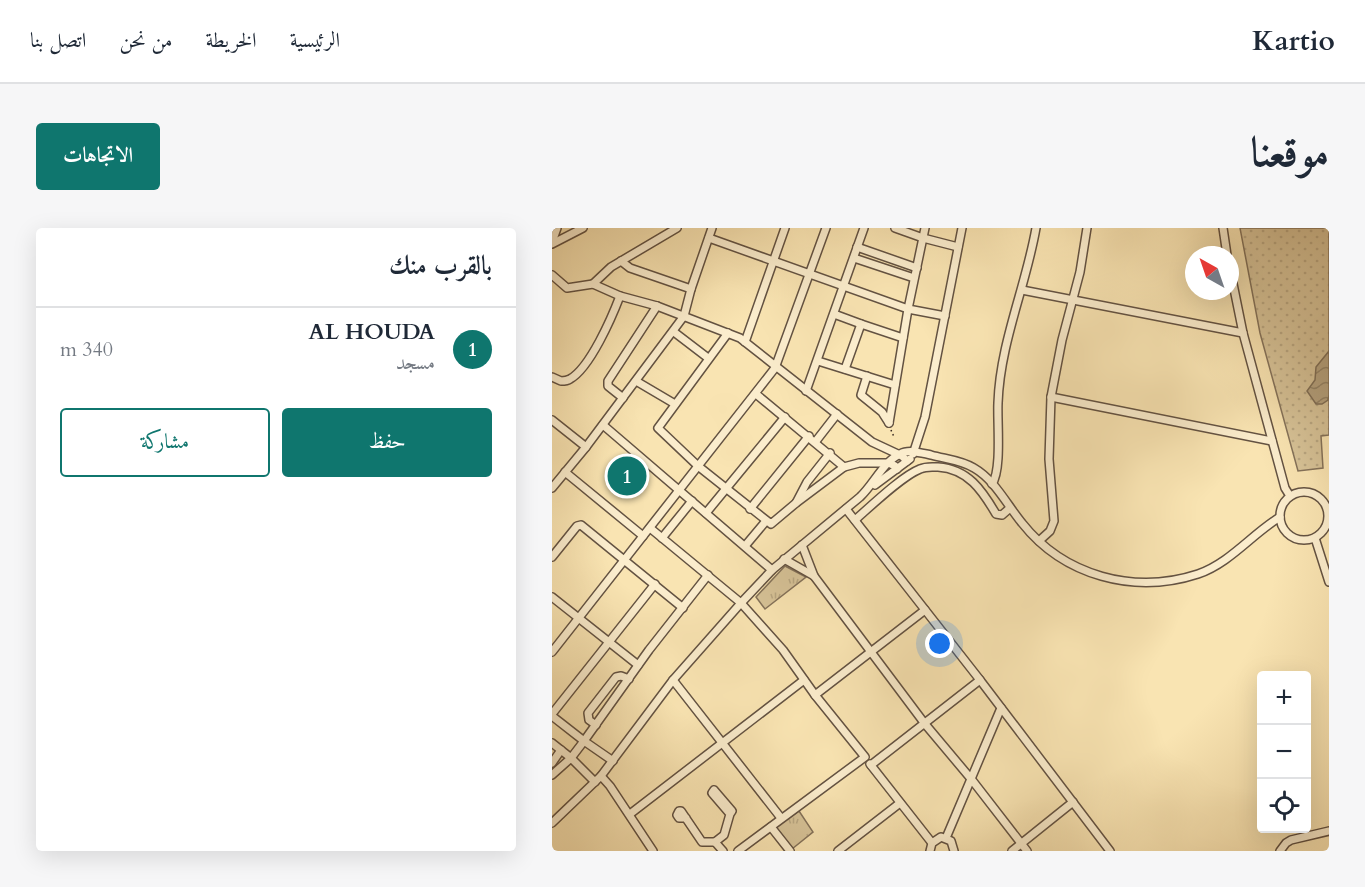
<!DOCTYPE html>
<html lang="ar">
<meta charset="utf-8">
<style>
body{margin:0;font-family:Cardo,Amiri,serif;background:#f6f6f7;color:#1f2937;direction:rtl}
.controls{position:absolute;right:18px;bottom:18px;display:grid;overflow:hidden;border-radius:6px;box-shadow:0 6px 24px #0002}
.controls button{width:54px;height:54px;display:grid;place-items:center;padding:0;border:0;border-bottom:2px solid #e0e1e3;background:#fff;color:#1f2937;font:30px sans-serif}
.compass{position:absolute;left:633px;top:18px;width:54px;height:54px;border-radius:50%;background:#fff;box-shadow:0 6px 24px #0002;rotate:320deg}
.you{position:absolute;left:388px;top:416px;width:21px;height:21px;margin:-15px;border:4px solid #fff;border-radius:50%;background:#1a73e8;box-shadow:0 0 0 9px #1a73e833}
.badge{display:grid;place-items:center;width:39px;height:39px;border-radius:50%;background:#0f766e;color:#fff;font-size:20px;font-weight:700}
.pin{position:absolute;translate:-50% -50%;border:3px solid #fff;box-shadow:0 2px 6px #0006}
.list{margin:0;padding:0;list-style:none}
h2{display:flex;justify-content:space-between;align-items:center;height:78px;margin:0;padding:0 24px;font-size:26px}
h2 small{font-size:20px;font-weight:400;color:#747a83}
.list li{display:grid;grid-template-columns:39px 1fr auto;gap:18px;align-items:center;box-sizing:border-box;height:84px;padding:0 24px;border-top:2px solid #e0e1e3}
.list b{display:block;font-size:22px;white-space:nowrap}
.list p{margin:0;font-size:20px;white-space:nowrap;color:#747a83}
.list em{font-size:20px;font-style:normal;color:#747a83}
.actions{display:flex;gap:12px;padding:18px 24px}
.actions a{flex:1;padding:14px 0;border:2px solid #0f766e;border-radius:6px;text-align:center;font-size:21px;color:#0f766e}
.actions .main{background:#0f766e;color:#fff}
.icon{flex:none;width:33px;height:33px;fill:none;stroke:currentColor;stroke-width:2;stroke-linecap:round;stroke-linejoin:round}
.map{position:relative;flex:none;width:777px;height:623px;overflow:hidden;direction:ltr;border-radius:6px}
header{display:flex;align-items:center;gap:36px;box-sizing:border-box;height:84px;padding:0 30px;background:#fff;border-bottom:2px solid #e0e1e3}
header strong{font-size:28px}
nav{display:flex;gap:33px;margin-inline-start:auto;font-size:21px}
.intro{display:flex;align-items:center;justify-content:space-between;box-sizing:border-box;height:144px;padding:0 36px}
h1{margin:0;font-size:42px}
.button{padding:15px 27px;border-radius:6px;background:#0f766e;color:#fff;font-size:21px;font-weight:700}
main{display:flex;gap:36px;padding:0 36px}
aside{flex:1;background:#fff;border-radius:6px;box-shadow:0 6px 24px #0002}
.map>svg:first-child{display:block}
.grass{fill:url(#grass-dots);stroke:#84725a;stroke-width:1.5}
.park{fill:url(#park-tufts);stroke:#84725a;stroke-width:1.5}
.water{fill:url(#water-waves);stroke:#806f57;stroke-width:1.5}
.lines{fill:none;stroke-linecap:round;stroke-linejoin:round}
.minor-casing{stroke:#635242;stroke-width:10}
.path{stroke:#31221c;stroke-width:1.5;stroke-dasharray:1.5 3;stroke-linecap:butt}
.minor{stroke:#fbedcd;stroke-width:7}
</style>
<header>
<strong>Kartio</strong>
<nav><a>الرئيسية</a><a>الخريطة</a><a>من نحن</a><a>اتصل بنا</a></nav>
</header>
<div class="intro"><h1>موقعنا</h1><a class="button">الاتجاهات</a></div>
<main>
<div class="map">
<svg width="777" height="623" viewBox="0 0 777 623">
<defs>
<pattern id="grass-dots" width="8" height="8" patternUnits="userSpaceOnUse" patternTransform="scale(1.5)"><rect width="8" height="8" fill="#d7c398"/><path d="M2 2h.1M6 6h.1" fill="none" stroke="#b9a782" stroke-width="1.8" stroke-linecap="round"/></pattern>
<pattern id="park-tufts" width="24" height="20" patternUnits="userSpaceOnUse" patternTransform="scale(1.5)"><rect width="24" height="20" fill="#d7c398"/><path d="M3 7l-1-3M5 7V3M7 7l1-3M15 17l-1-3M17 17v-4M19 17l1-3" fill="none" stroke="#b9a782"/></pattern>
<pattern id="water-waves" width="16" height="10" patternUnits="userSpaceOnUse" patternTransform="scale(1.5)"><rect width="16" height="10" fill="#b5a27f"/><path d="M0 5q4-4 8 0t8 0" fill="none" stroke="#948467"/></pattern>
</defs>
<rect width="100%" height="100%" fill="#f9e4b2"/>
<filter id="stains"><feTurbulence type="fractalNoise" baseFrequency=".00333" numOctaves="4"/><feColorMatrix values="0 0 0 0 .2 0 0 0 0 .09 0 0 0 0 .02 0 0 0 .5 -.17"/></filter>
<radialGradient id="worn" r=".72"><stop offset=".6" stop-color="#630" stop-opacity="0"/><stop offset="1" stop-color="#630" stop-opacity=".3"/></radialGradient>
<path class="grass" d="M688 0H777V207L769 208 771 240 746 243 708 105Z"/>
<g class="park">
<path d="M233 338 254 349 213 381 204 369Z"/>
<path d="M247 583 261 604 240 621 224 599Z"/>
</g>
<path class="water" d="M777 123V167L776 172 770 176H764L755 163 763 152 764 139Z"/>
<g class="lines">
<defs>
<g id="minor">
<path d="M125 0 59 39 41 56 68 68 105 78 188 110 320 214 350 228 355 233"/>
<path d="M343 0 371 10 406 19"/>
<path d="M671 0 675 27"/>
<path d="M157 10 356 81 393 88"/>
<path d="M0 14 5 0"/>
<path d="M0 16 31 0"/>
<path d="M305 19 365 40"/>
<path d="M302 30 362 50"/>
<path d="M69 33 78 40 139 61"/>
<path d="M678 41 691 105 733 260 738 268"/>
<path d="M0 47 15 60 41 56"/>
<path d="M470 62 691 105"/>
<path d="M282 86 309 96"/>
<path d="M122 104 156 130"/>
<path d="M176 105 106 200 146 238 219 296 244 275 292 239 307 235H337L343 238 345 241"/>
<path d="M193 114 233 0"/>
<path d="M266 133 343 157"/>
<path d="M293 141 309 96 351 110"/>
<path d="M315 148 309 167 330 184 337 195"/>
<path d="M0 149 9 153C12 153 15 153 18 151 38 140 60 89 68 68"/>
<path d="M84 153 123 176"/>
<path d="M254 163 312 0"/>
<path d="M204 166 292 239"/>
<path d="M499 169 720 213"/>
<path d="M71 170 56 158V153L105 78"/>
<path d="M0 192 34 219"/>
<path d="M337 195 356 81 373 0"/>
<path d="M51 197 220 342"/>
<path d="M264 213 285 186"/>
<path d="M361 226 373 189 410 0"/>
<path d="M13 244 91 308"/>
<path d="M440 256C450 242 445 194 446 175 448 115 474 58 484 0"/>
<path d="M323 257 358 231"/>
<path d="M0 260 34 219 132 88 139 61 160 0"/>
<circle cx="752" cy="288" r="24"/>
<path d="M244 275 255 254 278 225"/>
<path d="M198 281 257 208"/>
<path d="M294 281 428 452 319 537"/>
<path d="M154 285 233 189"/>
<path d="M303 292C319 278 350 248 368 241 374 238 380 239 386 239 416 241 430 262 444 286L450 287 458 280"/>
<path d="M98 300 189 375 231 422 263 467 313 529 186 623"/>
<path d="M110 310 140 273"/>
<path d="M763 310 777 354"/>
<path d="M487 313 498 303 502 293 497 231 499 169 510 112 528 44 535 0"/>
<path d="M250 317 262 348"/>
<path d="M193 318 214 293"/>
<path d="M0 329 25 298 29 297 131 380"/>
<path d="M232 331 262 348 373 496 420 552 475 623"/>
<path d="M0 369 86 437"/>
<path d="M0 424 223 140 274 0"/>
<path d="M121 452 229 590"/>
<path d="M428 452 558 623"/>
<path d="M263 467 373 382"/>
<path d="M0 486 103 356"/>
<path d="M0 488 32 513 19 530 0 515"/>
<path d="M44 497 37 492 36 485 64 449 69 448 77 451"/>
<path d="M61 533 32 513 97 422 156 347"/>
<path d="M0 535 9 522"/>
<path d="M318 536 380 615"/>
<path d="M0 547 19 530 43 554"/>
<path d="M49 548 58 558 101 623"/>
<path d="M78 586 252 452"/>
<path d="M134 590H127L125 587 127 583H129L150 614H163L171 623"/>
<path d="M0 595 49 548 121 452 189 375 220 342 308 269C322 256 331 234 348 226 357 221 369 225 379 227 393 231 409 232 422 240 443 252 455 277 470 295 512 348 582 367 646 346 678 335 700 306 728 289"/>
<path d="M219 599 238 623"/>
<path d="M394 610 449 480"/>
<path d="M163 614 172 607 178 586 160 565 162 562 180 583 178 586"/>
<path d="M286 623 348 575"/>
<path d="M378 623 380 615 389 609 399 613 402 623"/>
<path d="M460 623 521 574"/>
<path d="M728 623 734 615 739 612 777 603"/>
</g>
</defs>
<use href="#minor" class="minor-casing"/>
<path class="path" d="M339 202 342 209"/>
<use href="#minor" class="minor"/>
</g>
<rect width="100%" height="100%" filter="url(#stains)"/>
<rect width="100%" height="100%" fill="url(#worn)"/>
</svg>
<div class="controls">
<button>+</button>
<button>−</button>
<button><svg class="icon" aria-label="locate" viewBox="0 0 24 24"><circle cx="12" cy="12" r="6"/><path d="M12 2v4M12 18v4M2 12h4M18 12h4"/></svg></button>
</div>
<svg class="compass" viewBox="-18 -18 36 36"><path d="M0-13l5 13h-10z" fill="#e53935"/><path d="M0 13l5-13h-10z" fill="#747a83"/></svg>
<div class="you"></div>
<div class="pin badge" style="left:75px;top:248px">1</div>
</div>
<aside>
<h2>بالقرب منك<small></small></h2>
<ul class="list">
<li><span class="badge">1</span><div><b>AL HOUDA</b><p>مسجد</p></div><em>340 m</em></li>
</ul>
<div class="actions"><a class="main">حفظ</a><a>مشاركة</a></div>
</aside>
</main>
